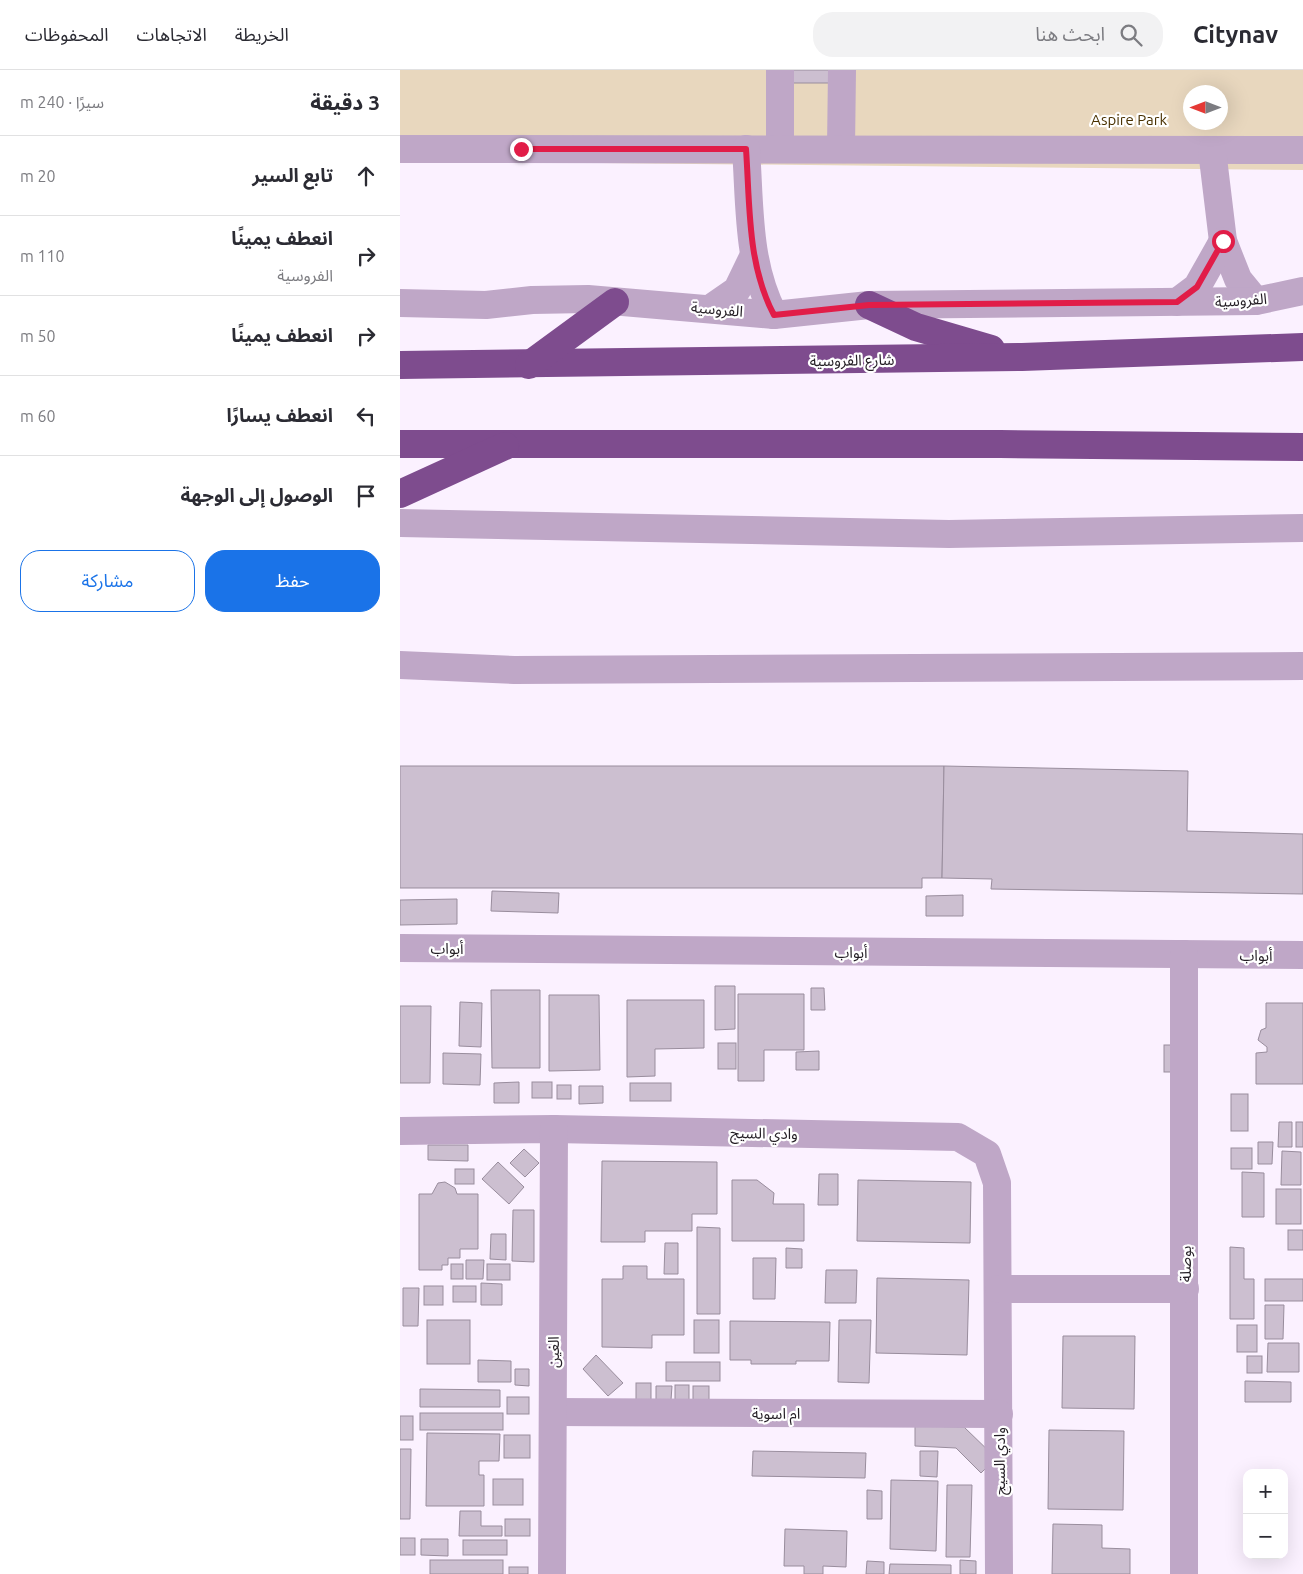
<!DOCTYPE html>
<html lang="ar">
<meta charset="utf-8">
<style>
body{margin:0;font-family:Ubuntu,"Noto Sans Arabic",sans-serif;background:#f2f2f3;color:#2b2b33;direction:rtl}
.controls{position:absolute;right:15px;bottom:15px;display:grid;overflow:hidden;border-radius:10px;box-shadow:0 5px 20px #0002}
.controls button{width:45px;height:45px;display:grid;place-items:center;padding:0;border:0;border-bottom:1px solid #e1e1e2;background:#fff;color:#2b2b33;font:25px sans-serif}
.compass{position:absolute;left:783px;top:15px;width:45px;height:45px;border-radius:50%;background:#fff;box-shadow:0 5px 20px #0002;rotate:270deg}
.stop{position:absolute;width:15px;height:15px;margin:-11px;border:4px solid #e11d48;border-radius:50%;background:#fff}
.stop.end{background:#e11d48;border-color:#fff;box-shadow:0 1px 5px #0008}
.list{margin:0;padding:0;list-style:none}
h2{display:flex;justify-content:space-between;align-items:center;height:65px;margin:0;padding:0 20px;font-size:21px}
h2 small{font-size:16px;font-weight:400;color:#7c7c81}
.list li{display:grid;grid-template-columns:32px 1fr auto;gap:15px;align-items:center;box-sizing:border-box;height:80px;padding:0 20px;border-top:1px solid #e1e1e2}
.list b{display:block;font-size:19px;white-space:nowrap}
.list p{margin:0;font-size:16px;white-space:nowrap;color:#7c7c81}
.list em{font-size:16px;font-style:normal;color:#7c7c81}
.actions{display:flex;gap:10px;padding:15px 20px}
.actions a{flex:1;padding:11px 0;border:1px solid #1a73e8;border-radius:20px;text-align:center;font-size:18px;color:#1a73e8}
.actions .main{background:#1a73e8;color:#fff}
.icon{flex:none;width:28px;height:28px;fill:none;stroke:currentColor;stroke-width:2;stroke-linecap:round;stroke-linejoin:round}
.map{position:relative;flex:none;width:903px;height:1504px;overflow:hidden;direction:ltr}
header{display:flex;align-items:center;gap:30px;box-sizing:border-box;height:70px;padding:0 25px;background:#fff;border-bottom:1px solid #e1e1e2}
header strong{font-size:24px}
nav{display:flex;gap:28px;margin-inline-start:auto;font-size:18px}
.search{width:350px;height:45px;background:#f2f2f3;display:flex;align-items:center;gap:12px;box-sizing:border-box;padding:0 18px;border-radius:20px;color:#7c7c81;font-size:19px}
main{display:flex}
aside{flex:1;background:#fff}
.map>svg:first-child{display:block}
.green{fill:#e8d7be;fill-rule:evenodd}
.building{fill:#ccbfd0;stroke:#998d9d}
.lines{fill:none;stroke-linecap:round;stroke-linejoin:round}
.minor{stroke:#bfa7c7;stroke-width:28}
.highway{stroke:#7e4c8e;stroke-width:28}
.route{stroke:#e11d48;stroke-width:6}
.labels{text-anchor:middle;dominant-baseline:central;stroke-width:4.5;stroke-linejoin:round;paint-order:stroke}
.park-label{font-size:15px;fill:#493100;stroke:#fff}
.street-label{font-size:15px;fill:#241f25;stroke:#fff}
</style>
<header>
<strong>Citynav</strong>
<div class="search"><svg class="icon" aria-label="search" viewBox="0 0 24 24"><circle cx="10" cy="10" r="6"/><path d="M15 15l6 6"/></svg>ابحث هنا</div>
<nav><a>الخريطة</a><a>الاتجاهات</a><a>المحفوظات</a></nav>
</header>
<main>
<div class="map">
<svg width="903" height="1504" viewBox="0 0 903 1504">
<rect width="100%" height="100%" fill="#fbf1ff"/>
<path class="green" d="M0 0H903V100L0 91ZM791 22H821V52H791Z"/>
<g class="building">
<rect x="393" y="0" width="46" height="13"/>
<path d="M0 696H544L542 808H522V818H0Z"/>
<path d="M544 696 788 701 787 761 903 764V824L591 819 592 809 542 808Z"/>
<path d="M92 821 159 823 158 843 91 841Z"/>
<path d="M563 825V846H526V826Z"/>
<path d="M57 829V854L0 855V830Z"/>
<path d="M315 916H335V959L315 960Z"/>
<path d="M411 918H424L425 940H411Z"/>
<path d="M91 920H140V998H92Z"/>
<path d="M338 924H404V980H364V1011H338Z"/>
<path d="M149 925H199L200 1000 149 1001Z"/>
<path d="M227 930H304V978L255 979V1006L227 1007Z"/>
<path d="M60 932 82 933 81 977 59 976Z"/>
<path d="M866 933H903V1014H856V983L867 982V977L858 970 861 960 866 958Z"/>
<path d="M0 936H31L30 1013H0Z"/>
<rect x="318" y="973" width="18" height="26"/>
<rect x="764" y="975" width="10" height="27"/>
<path d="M419 981V1000H396V982Z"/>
<path d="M43 983 81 984 80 1015 43 1014Z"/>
<path d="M119 1012V1033H94V1013Z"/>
<rect x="132" y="1012" width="20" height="16"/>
<rect x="230" y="1013" width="41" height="18"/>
<rect x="157" y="1015" width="14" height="14"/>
<path d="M179 1016H203V1033L179 1034Z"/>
<rect x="831" y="1024" width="17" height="37"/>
<path d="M879 1052H892V1077H878Z"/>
<rect x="896" y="1052" width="7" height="25"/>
<path d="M858 1072H873L872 1094H858Z"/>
<path d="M28 1075H68V1091L28 1090Z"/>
<rect x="831" y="1078" width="21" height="21"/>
<path d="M124 1079 139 1093 125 1107 110 1093Z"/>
<path d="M882 1081 901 1082V1115H881Z"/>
<path d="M202 1091 317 1092V1144H292V1161H245V1172H201Z"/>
<path d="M98 1092 124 1117 109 1134 82 1109Z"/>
<rect x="55" y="1099" width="19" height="15"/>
<path d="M842 1102 864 1103V1147H842Z"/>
<path d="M419 1104H438V1135H418Z"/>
<path d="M332 1110H357L374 1123 373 1134H404V1171H332Z"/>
<path d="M458 1110 571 1112 570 1173 457 1171Z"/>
<path d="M45 1112 55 1118 57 1124H78V1179H60V1188H48V1195H42V1200H19V1124H32L38 1113Z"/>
<rect x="876" y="1119" width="25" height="35"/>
<path d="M113 1140H134V1192L112 1191Z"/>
<path d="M297 1157 320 1158V1244H297Z"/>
<rect x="888" y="1160" width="15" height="20"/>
<path d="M91 1164H106V1190L90 1189Z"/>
<path d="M265 1173H278V1204H264Z"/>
<path d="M830 1177 844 1178V1209H854V1249H830Z"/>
<path d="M386 1178 402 1179V1198H386Z"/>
<path d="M353 1188H376L375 1229H353Z"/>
<path d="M66 1190H84L83 1209H66Z"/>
<rect x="51" y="1194" width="12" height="15"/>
<rect x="87" y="1194" width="23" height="16"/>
<path d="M223 1196H247V1209H284V1265H252V1278L202 1277V1209H223Z"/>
<path d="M426 1200H457L456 1233H425Z"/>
<path d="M477 1208 569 1210 567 1285 476 1283Z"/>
<rect x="865" y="1209" width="38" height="22"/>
<path d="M81 1213 102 1214V1235H81Z"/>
<rect x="24" y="1216" width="19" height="19"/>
<rect x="53" y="1216" width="23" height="16"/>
<path d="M3 1218H19L18 1256H3Z"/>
<path d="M865 1235H884L883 1269H865Z"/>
<rect x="27" y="1250" width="43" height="44"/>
<rect x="294" y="1250" width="25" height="33"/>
<path d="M439 1250H471L469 1313 438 1312Z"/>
<path d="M330 1251 430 1252 429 1291H396V1294H351V1290H330Z"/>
<rect x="837" y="1255" width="20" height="27"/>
<path d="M663 1266H735L734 1339 662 1338Z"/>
<path d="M868 1273H899V1302H867Z"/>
<path d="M196 1285 223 1313 208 1326 183 1299Z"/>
<rect x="847" y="1286" width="15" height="17"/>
<path d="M78 1290 111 1291V1312H78Z"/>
<rect x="266" y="1292" width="54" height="19"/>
<path d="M115 1299H129V1316L115 1315Z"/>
<path d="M845 1311 891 1312V1332H845Z"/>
<rect x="236" y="1313" width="15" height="18"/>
<rect x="275" y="1315" width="14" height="16"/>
<path d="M256 1316H272L271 1330H256Z"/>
<rect x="293" y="1316" width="16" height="16"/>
<path d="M20 1319 100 1320V1337H20Z"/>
<rect x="107" y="1327" width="22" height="17"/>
<rect x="20" y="1343" width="83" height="17"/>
<rect x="0" y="1346" width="13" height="24"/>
<path d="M515 1356 564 1357 596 1388 581 1403 556 1378 515 1376Z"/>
<path d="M649 1360 724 1361 723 1440 648 1439Z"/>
<path d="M27 1363 100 1364 99 1391H79V1405H84V1436H26Z"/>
<rect x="104" y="1365" width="26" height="23"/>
<path d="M0 1379H11L10 1449H0Z"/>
<path d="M353 1381 466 1383 465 1408 352 1406Z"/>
<path d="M520 1381H538L537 1407 520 1406Z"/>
<rect x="93" y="1409" width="30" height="26"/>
<path d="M491 1410 538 1411 536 1481 490 1479Z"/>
<path d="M547 1415H572L570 1487H546Z"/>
<path d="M467 1420 482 1421V1449H467Z"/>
<path d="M60 1441H81V1456H102V1466H59Z"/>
<rect x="105" y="1449" width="25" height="17"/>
<path d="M653 1454 702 1455V1478L730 1479V1504H652Z"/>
<path d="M385 1459 447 1461 446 1497 423 1496V1504H404V1496H384Z"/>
<rect x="0" y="1468" width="15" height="17"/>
<path d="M21 1469H48V1486L21 1485Z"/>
<rect x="63" y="1470" width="44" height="15"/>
<rect x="30" y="1490" width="73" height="14"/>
<path d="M560 1490 576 1491V1504H560Z"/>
<path d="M467 1491 484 1492V1504H466Z"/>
<path d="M490 1494 551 1495V1504H489Z"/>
<rect x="109" y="1497" width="19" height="7"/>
</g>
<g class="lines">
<g class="minor">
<path d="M380 0V78"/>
<path d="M441 78 442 0"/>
<path d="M0 79 903 80"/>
<path d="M346 79C350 135 347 194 374 245"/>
<path d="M812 80 823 171 838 209 856 231"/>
<path d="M777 232 797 217 823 171"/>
<path d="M0 233 86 235 132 230 188 229 374 245 469 235 856 231 903 221"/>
<path d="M311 238 337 220 353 187"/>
<path d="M0 453 549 464 903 458"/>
<path d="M0 595 114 600 903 596"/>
<path d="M0 878 903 885"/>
<path d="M784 884V1504"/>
<path d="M0 1061 154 1059 558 1067 587 1084 597 1113 599 1504"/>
<path d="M599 1219H785"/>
<path d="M153 1342 599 1344"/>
<path d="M152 1504 154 1059"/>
</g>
<g class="highway">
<path d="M469 235 516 257 591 279"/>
<path d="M0 295 622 287 903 277"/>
<path d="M129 295 215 232"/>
<path d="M0 374H600L903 377"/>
<path d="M0 424 105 376"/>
</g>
</g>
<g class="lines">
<path class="route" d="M121 79H346C350 135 347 194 374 245L469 235 777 232 797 217 823 171"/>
</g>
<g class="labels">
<g class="park-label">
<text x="729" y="49">Aspire Park</text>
</g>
<g class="street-label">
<text transform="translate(841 230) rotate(-4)">الفروسية</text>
<text transform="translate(317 239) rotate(5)">الفروسية</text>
<text transform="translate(452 290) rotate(-1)">شارع الفروسية</text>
<text x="47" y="878">أبواب</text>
<text x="451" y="882">أبواب</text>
<text x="856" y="885">أبواب</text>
<text transform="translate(364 1063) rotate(1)">وادي السيج</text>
<text transform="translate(785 1194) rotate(-90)">بوصلة</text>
<text transform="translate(153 1282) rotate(-90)">الغين</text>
<text x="376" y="1343">ام اسوية</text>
<text transform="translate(599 1391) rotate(-90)">وادي السيج</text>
</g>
</g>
</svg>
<div class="controls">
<button>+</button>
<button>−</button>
</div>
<svg class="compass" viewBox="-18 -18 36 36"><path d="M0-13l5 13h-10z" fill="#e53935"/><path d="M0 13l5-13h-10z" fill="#7c7c81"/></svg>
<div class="stop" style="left:823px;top:171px"></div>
<div class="stop end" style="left:121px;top:79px"></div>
</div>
<aside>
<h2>3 دقيقة<small>سيرًا · 240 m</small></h2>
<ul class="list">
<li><svg class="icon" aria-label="ahead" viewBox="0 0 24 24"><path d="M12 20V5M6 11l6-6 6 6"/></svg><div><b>تابع السير</b></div><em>20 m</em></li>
<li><svg class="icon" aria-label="right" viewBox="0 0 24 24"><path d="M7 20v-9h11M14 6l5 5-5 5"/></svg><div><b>انعطف يمينًا</b><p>الفروسية</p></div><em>110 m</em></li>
<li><svg class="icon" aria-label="right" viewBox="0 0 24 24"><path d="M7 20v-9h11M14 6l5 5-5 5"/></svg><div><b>انعطف يمينًا</b></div><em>50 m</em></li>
<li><svg class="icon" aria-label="left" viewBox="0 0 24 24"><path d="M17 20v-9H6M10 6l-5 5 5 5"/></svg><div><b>انعطف يسارًا</b></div><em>60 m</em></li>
<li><svg class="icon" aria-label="arrive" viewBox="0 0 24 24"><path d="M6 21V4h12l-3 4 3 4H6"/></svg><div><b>الوصول إلى الوجهة</b></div></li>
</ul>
<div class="actions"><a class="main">حفظ</a><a>مشاركة</a></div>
</aside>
</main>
